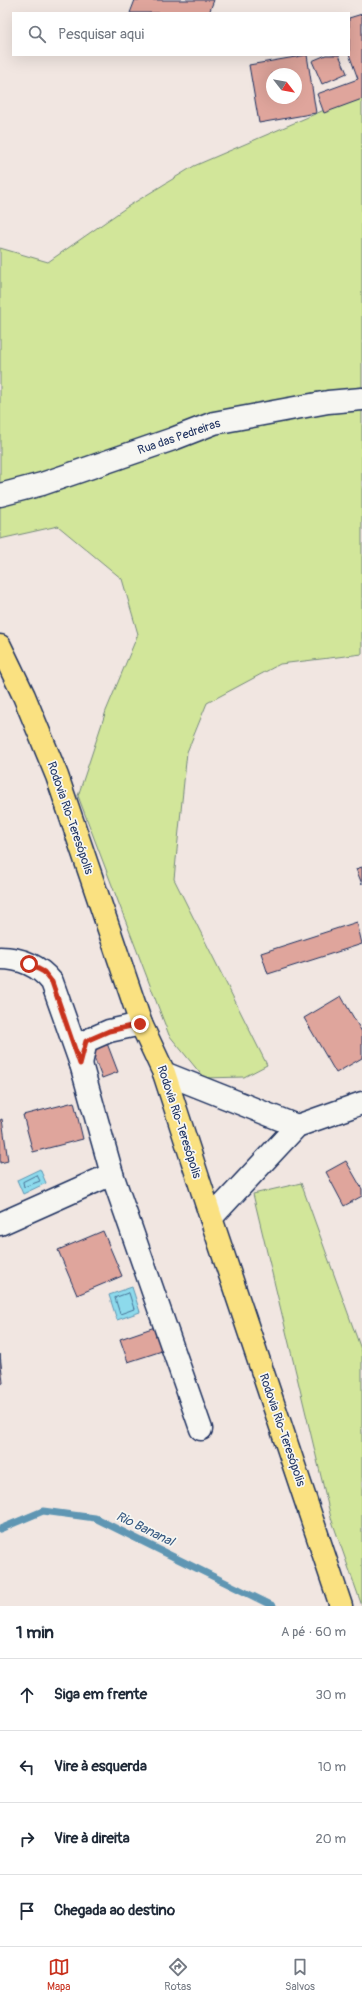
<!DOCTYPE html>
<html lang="pt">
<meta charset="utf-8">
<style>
body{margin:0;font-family:Pangolin,sans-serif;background:#f6f6f7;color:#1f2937}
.compass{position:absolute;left:266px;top:68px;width:36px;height:36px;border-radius:50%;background:#fff;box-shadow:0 4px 16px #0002;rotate:121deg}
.stop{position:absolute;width:12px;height:12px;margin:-9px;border:3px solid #c8321e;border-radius:50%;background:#fff}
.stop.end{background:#c8321e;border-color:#fff;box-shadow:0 1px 4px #0008}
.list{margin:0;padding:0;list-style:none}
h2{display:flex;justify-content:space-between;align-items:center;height:52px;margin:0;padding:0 16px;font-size:17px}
h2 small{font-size:13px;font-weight:400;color:#747a83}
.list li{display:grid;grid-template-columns:26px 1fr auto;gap:12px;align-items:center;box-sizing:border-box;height:72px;padding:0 16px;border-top:1px solid #e0e1e3}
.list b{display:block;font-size:15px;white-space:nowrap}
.list em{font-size:13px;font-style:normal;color:#747a83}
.icon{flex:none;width:22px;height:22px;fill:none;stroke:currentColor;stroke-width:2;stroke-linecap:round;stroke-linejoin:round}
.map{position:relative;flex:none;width:362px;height:1606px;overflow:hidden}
.search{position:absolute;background:#fff;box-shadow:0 4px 16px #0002;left:12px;right:12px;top:12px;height:44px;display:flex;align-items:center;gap:10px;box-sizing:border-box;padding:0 14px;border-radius:0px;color:#747a83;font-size:15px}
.sheet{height:340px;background:#fff}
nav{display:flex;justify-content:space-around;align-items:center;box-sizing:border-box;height:56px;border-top:1px solid #e0e1e3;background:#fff;font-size:11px;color:#747a83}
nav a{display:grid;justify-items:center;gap:2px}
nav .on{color:#c8321e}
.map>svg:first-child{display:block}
.green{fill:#d2e69a;stroke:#768a7c}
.water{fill:#8ddaec;stroke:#5f96b3}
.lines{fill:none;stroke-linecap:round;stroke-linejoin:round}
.shore{stroke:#497397;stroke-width:1}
.stream{stroke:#5f96b3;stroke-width:7}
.building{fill:#dfa59c;stroke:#1b2f5e;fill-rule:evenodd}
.street-casing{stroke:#1b2f5e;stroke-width:25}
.highway-casing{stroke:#1b2f5e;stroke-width:25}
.street{stroke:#f6f6f2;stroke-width:22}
.highway{stroke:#fae181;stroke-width:22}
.route{stroke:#c8321e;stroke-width:5}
.labels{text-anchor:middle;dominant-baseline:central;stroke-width:3.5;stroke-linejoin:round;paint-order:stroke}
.street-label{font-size:12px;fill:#1b2f5e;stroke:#f6f6f2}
.water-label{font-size:13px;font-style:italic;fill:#385a82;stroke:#f6f6f2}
</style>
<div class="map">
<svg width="362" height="1606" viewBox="0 0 362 1606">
<rect width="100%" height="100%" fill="#f1e6e1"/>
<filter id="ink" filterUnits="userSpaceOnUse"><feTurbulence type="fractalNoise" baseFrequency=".025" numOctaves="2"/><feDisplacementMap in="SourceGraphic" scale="8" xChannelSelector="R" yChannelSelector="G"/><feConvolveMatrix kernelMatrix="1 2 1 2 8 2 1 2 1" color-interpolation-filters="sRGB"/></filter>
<g filter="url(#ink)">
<g class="green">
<path d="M362 89V654L280 664 207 703 187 752 174 879 267 1065 244 1077 204 1078 169 1035 78 796 106 711 138 634 122 579 58 526 0 539V248L48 262 127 207 194 166 322 111Z"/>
<path d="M301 1183 362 1352V1606L331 1518 253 1194Z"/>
</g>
<g class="water">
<path d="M40 1169 46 1183 23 1194 17 1180Z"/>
<path d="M132 1287 140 1312 117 1320 109 1295Z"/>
</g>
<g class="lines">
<g class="shore">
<path d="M37 1175 40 1181 24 1187 23 1182Z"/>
<path d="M129 1293 134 1309 120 1314 115 1298Z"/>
</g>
<path class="stream" d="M0 1529 43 1511 95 1518 273 1606"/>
</g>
<g class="building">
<path d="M135 0H214L209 13H130Z"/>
<path d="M362 14V99L324 113 317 94 358 79 349 54V18Z"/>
<path d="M307 55 316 113 259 123 249 65ZM272 74H296V98H272Z"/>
<path d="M326 55H339L347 73 322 84 312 61Z"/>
<path d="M362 867V884L356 869Z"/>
<path d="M357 922 362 944 268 974 261 953Z"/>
<path d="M341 996 362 1032V1058L336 1073 304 1018Z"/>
<path d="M105 1038 118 1072 102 1078 89 1044Z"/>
<path d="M74 1102 83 1139 33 1152 23 1115Z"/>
<path d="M2 1119 8 1161 0 1163V1120Z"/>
<path d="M346 1161 362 1189V1196L344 1206 326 1172Z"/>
<path d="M103 1231 122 1276 77 1295 58 1250Z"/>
<path d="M155 1327 162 1351 128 1362 120 1339Z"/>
<path d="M0 1354 3 1383 0 1384Z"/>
</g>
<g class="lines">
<defs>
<g id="street">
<path d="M0 495 42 484 173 439 214 423 328 402 362 399"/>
<path d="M0 958C21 958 39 966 52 982L81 1064 112 1174 201 1429"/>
<path d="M81 1064 86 1041 109 1031 141 1024"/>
<path d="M164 1073 297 1126"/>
<path d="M211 1218 297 1126 362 1103"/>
<path d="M0 1224 112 1174"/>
</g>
<path id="highway" d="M0 646 24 696 57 776 141 1024 164 1073 211 1218 341 1606"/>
</defs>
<use href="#street" class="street-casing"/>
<use href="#highway" class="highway-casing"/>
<use href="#street" class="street"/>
<use href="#highway" class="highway"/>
</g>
</g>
<g class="lines" filter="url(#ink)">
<path class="route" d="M29 964 44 972 52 982 80 1064 86 1041 109 1031 140 1024"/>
</g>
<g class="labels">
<g class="street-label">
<text transform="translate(179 437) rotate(-19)">Rua das Pedreiras</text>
<text transform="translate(70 818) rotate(71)">Rodovia Rio-Teresópolis</text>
<text transform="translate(179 1122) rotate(72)">Rodovia Rio-Teresópolis</text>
<text transform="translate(282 1430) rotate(71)">Rodovia Rio-Teresópolis</text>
</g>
<g class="water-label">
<text transform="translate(145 1529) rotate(26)">Rio Bananal</text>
</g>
</g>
</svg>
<svg class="compass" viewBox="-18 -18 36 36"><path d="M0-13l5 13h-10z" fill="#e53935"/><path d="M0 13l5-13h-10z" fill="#747a83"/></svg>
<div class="stop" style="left:29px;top:964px"></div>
<div class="stop end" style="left:140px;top:1024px"></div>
<div class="search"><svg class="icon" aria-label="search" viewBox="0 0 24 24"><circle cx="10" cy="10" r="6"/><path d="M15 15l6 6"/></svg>Pesquisar aqui</div>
</div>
<section class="sheet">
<h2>1 min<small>A pé · 60 m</small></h2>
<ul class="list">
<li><svg class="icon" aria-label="ahead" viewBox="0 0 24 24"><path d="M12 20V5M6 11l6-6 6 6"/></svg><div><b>Siga em frente</b></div><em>30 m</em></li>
<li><svg class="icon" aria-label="left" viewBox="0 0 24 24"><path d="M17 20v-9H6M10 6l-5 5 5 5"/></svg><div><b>Vire à esquerda</b></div><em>10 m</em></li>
<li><svg class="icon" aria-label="right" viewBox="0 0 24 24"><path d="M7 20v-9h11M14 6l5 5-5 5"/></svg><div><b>Vire à direita</b></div><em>20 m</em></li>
<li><svg class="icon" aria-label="arrive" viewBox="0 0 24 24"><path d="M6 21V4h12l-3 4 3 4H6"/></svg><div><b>Chegada ao destino</b></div></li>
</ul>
</section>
<nav>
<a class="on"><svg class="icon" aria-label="map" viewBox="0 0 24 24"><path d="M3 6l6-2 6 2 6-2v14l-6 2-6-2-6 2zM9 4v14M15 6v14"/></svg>Mapa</a>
<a><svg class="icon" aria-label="directions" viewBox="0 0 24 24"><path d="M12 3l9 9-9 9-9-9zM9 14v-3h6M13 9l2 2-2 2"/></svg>Rotas</a>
<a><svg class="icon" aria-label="saved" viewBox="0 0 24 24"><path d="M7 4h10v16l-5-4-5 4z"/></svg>Salvos</a>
</nav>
